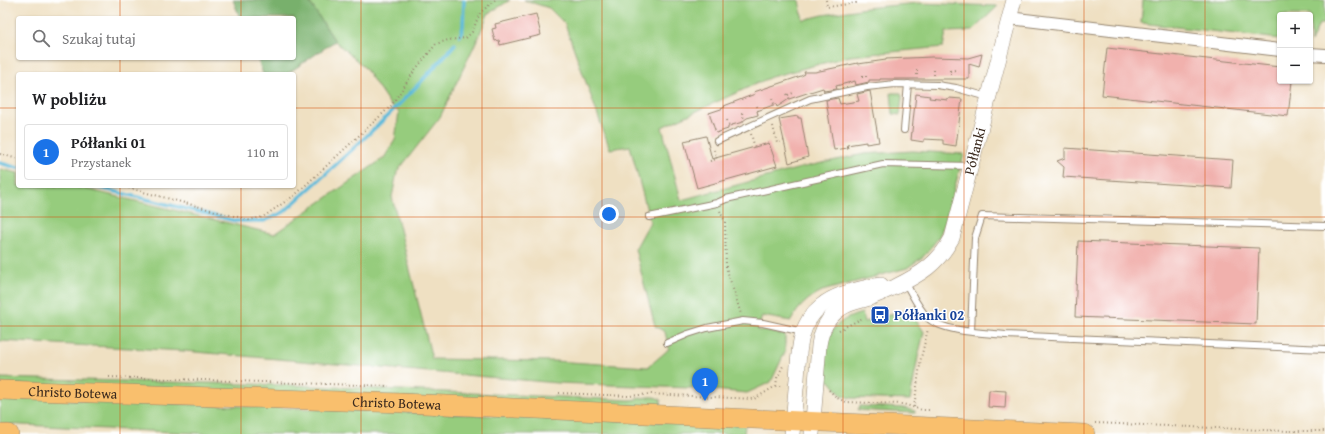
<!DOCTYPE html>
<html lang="pl">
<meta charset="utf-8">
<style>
body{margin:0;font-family:"Gentium Book Plus",serif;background:#f6f6f6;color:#202124}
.controls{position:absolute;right:12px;top:12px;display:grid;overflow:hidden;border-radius:4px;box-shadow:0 1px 3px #0004}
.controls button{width:36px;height:36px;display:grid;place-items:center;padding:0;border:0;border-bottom:1px solid #e0e0e0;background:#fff;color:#202124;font:20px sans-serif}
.you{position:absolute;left:609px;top:214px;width:14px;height:14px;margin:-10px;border:3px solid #fff;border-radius:50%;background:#1a73e8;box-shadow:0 0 0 6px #1a73e833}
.badge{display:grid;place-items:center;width:26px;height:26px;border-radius:50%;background:#1a73e8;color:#fff;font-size:13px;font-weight:700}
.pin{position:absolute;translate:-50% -33px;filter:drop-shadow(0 1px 2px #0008)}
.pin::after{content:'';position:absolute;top:21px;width:14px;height:12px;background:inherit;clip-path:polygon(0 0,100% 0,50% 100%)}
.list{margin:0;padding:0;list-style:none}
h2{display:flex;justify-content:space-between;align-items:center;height:52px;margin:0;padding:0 16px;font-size:17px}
h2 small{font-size:13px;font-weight:400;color:#757577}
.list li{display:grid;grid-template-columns:26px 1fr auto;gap:12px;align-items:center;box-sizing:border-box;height:56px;margin:0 8px 8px;padding:0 8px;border:1px solid #e0e0e0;border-radius:4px}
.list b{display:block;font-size:15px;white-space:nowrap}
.list p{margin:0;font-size:13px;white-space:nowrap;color:#757577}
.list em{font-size:13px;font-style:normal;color:#757577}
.icon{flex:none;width:22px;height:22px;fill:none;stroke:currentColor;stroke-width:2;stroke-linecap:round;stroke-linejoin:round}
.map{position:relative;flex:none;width:1325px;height:434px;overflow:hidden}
.search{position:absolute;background:#fff;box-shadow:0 1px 3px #0004;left:16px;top:16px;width:280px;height:44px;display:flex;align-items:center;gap:10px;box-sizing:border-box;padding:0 14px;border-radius:4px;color:#757577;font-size:15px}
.panel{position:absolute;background:#fff;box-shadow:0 1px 3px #0004;left:16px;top:72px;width:280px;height:116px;border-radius:4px}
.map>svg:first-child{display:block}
.green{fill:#96cc7d;stroke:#687b4e}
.forest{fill:#78b06c;stroke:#5a6d45}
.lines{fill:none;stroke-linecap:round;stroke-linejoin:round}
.stream{stroke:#5dbbdb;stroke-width:3.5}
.building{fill:#f1b1ad}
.service-casing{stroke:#958570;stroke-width:8}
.minor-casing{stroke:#958570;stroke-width:14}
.tertiary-casing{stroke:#958570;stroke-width:16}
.primary-casing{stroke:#958570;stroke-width:20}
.path{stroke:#958570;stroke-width:2;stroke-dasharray:1 3;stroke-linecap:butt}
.service{stroke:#fff;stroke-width:6}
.minor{stroke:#fff;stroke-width:12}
.tertiary{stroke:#fff;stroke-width:15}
.primary{stroke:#f9bf6d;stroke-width:19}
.grid{fill:none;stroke:#d7540e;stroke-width:1;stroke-opacity:0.55}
.labels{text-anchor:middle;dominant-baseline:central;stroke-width:3;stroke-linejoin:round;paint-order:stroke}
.street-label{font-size:14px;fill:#3b2a1e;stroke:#fff}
.transit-label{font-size:14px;font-weight:bold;fill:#164399;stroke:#fff;text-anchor:start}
</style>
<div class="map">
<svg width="1325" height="434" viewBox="0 0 1325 434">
<rect width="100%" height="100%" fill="#fff"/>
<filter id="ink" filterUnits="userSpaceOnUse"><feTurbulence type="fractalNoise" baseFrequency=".025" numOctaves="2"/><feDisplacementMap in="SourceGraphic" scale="8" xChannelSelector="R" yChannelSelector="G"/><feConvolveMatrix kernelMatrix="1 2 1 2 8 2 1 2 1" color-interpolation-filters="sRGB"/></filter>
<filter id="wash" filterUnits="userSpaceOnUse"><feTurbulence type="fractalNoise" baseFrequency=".012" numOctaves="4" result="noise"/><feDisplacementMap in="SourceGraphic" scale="16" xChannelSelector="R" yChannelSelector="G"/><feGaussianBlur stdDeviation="0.9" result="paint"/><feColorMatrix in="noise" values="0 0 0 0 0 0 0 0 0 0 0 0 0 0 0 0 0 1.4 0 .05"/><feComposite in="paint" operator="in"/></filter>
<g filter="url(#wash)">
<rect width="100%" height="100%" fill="#efe0c2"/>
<g class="green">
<path d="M308 0H510L488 14 478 38 440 117 397 172 392 197 432 359 554 361 648 367 669 349 665 332 655 326 635 249 650 222 630 146 610 149 565 24 549 8 524 0H799L803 20 823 15 866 8 918 3 998 6 972 31 946 32 943 47 850 56 771 77 662 127 681 200 804 167 864 154 913 151 964 154 944 225 939 237 924 256 907 268 822 291C808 298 798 307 791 321L762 316 758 330 785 335V352L771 382 747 393 690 388 557 383 184 351 0 341V169L18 173V186H73L274 234 384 158 395 140 399 112 391 106 365 68 335 41Z"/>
<path d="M1143 0H1325V24H1319L1311 43 1310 15H1280V39L1141 23Z"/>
<path d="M891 93H901L902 97 900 115 893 114Z"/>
<path d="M907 310 912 313 924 332 918 357 910 400 850 398 841 395 830 381H823C826 346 821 324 862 313L864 322Z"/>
<path d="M0 378 288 385 629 400C639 400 652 393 661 400V405L650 407 0 384Z"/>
<path d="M0 397 745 425 744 434H214L0 424Z"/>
<path d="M860 406 903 408 915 411V413L858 410Z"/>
</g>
<path class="forest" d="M233 0H308L335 41 287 74H263L257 58H294V18H240Z"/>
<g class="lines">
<g class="stream">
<path d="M460 36 463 27 464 0"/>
<path d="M0 163 18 168"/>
<path d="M92 186 236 221H264L284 212C343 158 403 105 455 44"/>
</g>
</g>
<g id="blocks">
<g class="building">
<path d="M536 14 541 35 500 45 499 40 495 41 492 29 496 28 495 24Z"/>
<path d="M1107 48 1280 67V81H1292L1288 116 1102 95Z"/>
<path d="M982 54 979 67 969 64V79H880V80H869V82L856 85 855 81 836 86 837 89 824 91 823 88 807 93 789 99 777 107 776 104 757 111 758 115 747 118 743 121V122L732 125 728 127V129L716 133 709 113 721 109 725 107 724 106 755 94 754 92 801 76 805 74 804 72H815L858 63V64L886 60V59L932 57 968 58Z"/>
<path d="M870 91 879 142 866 144V142L847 145 848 148 834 150 826 100 838 98 840 104 859 101 857 94Z"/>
<path d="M916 94 930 96 929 98 948 100 949 98 962 99 956 146 943 144V140L924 139V142L911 140Z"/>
<path d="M798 116V118H801L808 157 789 163 779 119Z"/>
<path d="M706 136 712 159 769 143 777 166 697 188 684 141Z"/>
<path d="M1065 148 1233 160 1231 188 1063 177 1064 167 1057 161 1065 158Z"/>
<path d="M1078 241 1259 248 1256 324 1075 317Z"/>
<path d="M989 390 1006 391 1005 408 988 407Z"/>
</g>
</g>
</g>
<g filter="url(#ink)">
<use href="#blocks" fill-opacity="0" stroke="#958570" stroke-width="1"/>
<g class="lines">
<defs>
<g id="service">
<path d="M904 130 908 84"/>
<path d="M717 141 810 99 867 87 895 84 937 85 956 88 988 97"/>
<path d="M649 217 717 203 726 199 883 164 971 166"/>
<path d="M905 282C912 294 918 308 928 318 942 332 986 333 1005 335L1325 349"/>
<path d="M971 331 975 238 982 216 1325 226"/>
<path d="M667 343 688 334 707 328 743 321 763 323 803 332"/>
</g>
<g id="minor">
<path d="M1009 18 1280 50"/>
<path d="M1310 54 1325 55"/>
</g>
<g id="tertiary">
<path d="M792 434C794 416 795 397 797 379 799 353 798 324 821 306 836 293 861 288 881 285"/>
<path id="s1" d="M812 434 819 345C821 331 828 317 840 309 849 302 862 301 872 297 880 294 887 290 895 287 921 274 938 264 952 238L1014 0"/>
</g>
<g id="primary">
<path id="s2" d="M0 390 402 403 1085 434"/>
<path d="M0 434H9"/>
</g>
</defs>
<use href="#service" class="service-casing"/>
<use href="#minor" class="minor-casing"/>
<use href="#tertiary" class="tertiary-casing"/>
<use href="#primary" class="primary-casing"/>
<g class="path">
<path d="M826 0 827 7 856 3 855 0"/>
<path d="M934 70V77"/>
<path d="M950 70V78"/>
<path d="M950 71 955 70"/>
<path d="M917 75V70"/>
<path d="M862 77H866V75"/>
<path d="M787 94 790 100"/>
<path d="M788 95 793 93 792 92"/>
<path d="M772 99 775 106"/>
<path d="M757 106 759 114"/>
<path d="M742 113 744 119"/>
<path d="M727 120 729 126"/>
<path d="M773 126 777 143 785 140"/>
<path d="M751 134 755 148"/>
<path d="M0 154 18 159"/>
<path d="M710 161 717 159 714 150"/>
<path d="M121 186 249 220 263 217 295 195 391 106 415 70 436 44 448 40 466 38 472 32 480 13 495 0"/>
<path d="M720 211 725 222 726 267 741 314"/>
<path d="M839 330 863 318"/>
<path d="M109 377 389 386"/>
<path d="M776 386 777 378 784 364"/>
<path d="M829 390 837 398 846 402 903 404 922 410H929"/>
<path d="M559 393 629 396 650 394 754 399 776 386H783"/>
<path d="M914 407 921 358 928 329"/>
<path d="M1095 423 1287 431H1325"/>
</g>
<use href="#service" class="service"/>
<use href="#minor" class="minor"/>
<use href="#tertiary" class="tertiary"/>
<use href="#primary" class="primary"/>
</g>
</g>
<path class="grid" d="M120 0V18M241 0V18M361 0V434M482 0V434M602 0V434M723 0V434M843 0V434M964 0V434M1084 0V434M1205 0V434M120 58V74M241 58V74M0 108H18M294 108H1325M120 186V434M241 186V434M0 217H1325M0 326H1325"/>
<defs>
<symbol id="bus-square" viewBox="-11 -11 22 22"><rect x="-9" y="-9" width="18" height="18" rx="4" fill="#1a4fb4" stroke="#fff"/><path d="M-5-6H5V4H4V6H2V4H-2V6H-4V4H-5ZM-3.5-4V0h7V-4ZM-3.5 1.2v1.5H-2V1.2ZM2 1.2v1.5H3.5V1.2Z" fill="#fff"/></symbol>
</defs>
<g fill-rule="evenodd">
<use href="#bus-square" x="869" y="304" width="22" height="22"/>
</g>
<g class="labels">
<g class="street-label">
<text stroke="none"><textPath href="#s1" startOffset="358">Półłanki</textPath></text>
<text stroke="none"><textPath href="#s2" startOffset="73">Christo Botewa</textPath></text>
<text stroke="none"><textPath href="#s2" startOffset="397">Christo Botewa</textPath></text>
</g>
<g class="transit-label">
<text x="894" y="315">Półłanki 02</text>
</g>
</g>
</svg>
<div class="controls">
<button>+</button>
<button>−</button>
</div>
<div class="you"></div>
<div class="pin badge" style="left:705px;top:401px">1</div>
<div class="search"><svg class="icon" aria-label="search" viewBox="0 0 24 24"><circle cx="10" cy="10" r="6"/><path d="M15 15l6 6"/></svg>Szukaj tutaj</div>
<section class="panel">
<h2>W pobliżu<small></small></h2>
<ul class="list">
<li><span class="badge">1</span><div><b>Półłanki 01</b><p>Przystanek</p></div><em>110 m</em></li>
</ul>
</section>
</div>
